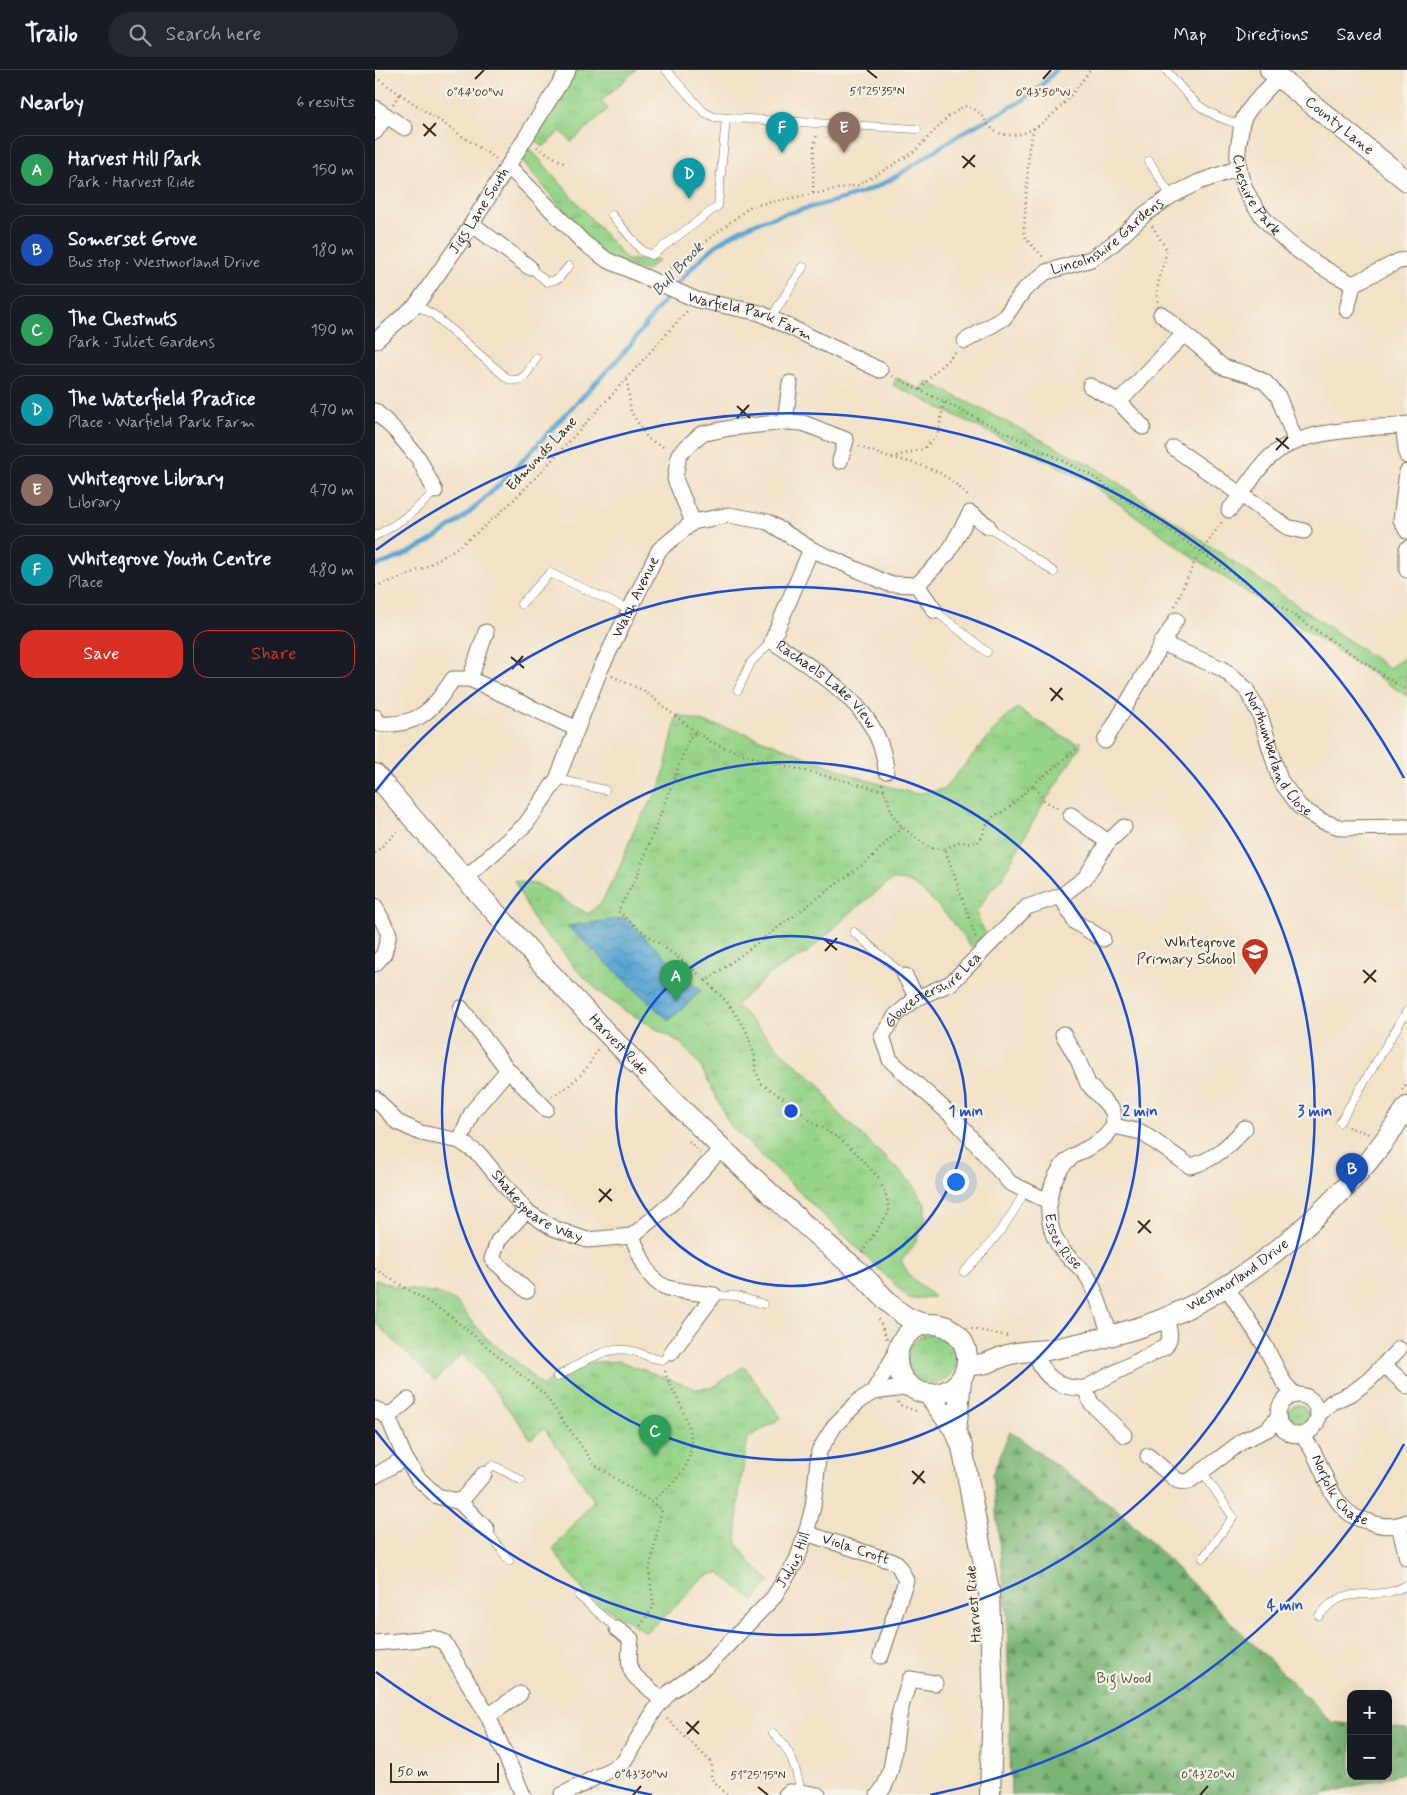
<!DOCTYPE html>
<meta charset="utf-8">
<style>
body{margin:0;font-family:Mynerve,sans-serif;background:#242831;color:#f1f3f6}
.controls{position:absolute;right:15px;bottom:15px;display:grid;overflow:hidden;border-radius:10px;box-shadow:0 5px 20px #0002}
.controls button{width:45px;height:45px;display:grid;place-items:center;padding:0;border:0;border-bottom:1px solid #363941;background:#171b24;color:#f1f3f6;font:25px sans-serif}
.scale{position:absolute;left:15px;bottom:12px;width:109px;box-sizing:border-box;padding-left:5px;border:2px solid #3b2a1e;border-top:0;font-size:14px;line-height:18px;white-space:nowrap;color:#3b2a1e;-webkit-text-stroke:4px #f7f3e8;paint-order:stroke}
.you{position:absolute;left:580px;top:1111px;width:18px;height:18px;margin:-12px;border:4px solid #fff;border-radius:50%;background:#1a73e8;box-shadow:0 0 0 8px #1a73e833}
.badge{display:grid;place-items:center;width:32px;height:32px;border-radius:50%;background:#d93025;color:#fff;font-size:16px;font-weight:700}
.pin{position:absolute;translate:-50% -41px;filter:drop-shadow(0 1px 2px #0008)}
.pin::after{content:'';position:absolute;top:26px;width:18px;height:15px;background:inherit;clip-path:polygon(0 0,100% 0,50% 100%)}
.list{margin:0;padding:0;list-style:none}
h2{display:flex;justify-content:space-between;align-items:center;height:65px;margin:0;padding:0 20px;font-size:21px}
h2 small{font-size:16px;font-weight:400;color:#9ea1a6}
.list li{display:grid;grid-template-columns:32px 1fr auto;gap:15px;align-items:center;box-sizing:border-box;height:70px;margin:0 10px 10px;padding:0 10px;border:1px solid #363941;border-radius:15px}
.list b{display:block;font-size:19px;white-space:nowrap}
.list p{margin:0;font-size:16px;white-space:nowrap;color:#9ea1a6}
.list em{font-size:16px;font-style:normal;color:#9ea1a6}
.actions{display:flex;gap:10px;padding:15px 20px}
.actions a{flex:1;padding:11px 0;border:1px solid #d93025;border-radius:15px;text-align:center;font-size:18px;color:#d93025}
.actions .main{background:#d93025;color:#fff}
.icon{flex:none;width:28px;height:28px;fill:none;stroke:currentColor;stroke-width:2;stroke-linecap:round;stroke-linejoin:round}
.map{position:relative;flex:none;width:1032px;height:1725px;overflow:hidden}
header{display:flex;align-items:center;gap:30px;box-sizing:border-box;height:70px;padding:0 25px;background:#171b24;border-bottom:1px solid #363941}
header strong{font-size:24px}
nav{display:flex;gap:28px;margin-inline-start:auto;font-size:18px}
.search{width:350px;height:45px;background:#242831;display:flex;align-items:center;gap:12px;box-sizing:border-box;padding:0 18px;border-radius:28px;color:#9ea1a6;font-size:19px}
main{display:flex}
aside{flex:1;background:#171b24}
.map>svg:first-child{display:block}
.grass{fill:url(#grass-tufts);stroke:#697f54}
.forest{fill:url(#forest-firs);stroke:#5a704a}
.water{fill:url(#water-waves);stroke:#4a6878}
.lines{fill:none;stroke-linecap:round;stroke-linejoin:round}
.stream{stroke:#5aa6d2;stroke-width:4.5}
.service-casing{stroke:#7b6a59;stroke-width:9}
.minor-casing{stroke:#7b6a59;stroke-width:17}
.tertiary-casing{stroke:#7b6a59;stroke-width:22}
.path{stroke:#7b6a59;stroke-width:2.5;stroke-dasharray:1 4;stroke-linecap:butt}
.service{stroke:#fff;stroke-width:8}
.minor{stroke:#fff;stroke-width:15}
.tertiary{stroke:#fff;stroke-width:20}
.ticks{fill:none;stroke:#3b2a1e;stroke-width:2}
.ring{fill:none;stroke:#1d4ed8;stroke-width:2.5}
.labels{text-anchor:middle;dominant-baseline:central;stroke-width:4.5;stroke-linejoin:round;paint-order:stroke}
.street-label{font-size:15px;fill:#3b2a1e;stroke:#f7f3e8}
.poi-label{font-size:15px;fill:#3b2a1e;stroke:#f7f3e8;text-anchor:end}
.park-label{font-size:15px;fill:#525439;stroke:#f7f3e8}
.water-label{font-size:16px;font-style:italic;fill:#46555d;stroke:#f7f3e8}
.ticks-label{font-size:12px;text-anchor:middle;fill:#3b2a1e;stroke:#f7f3e8;stroke-width:4.5;stroke-linejoin:round;paint-order:stroke}
.centre{fill:#1d4ed8;stroke:#f7f3e8;stroke-width:2.5}
.ring-label{font-size:15px;text-anchor:middle;font-weight:bold;fill:#1d4ed8;stroke:#f7f3e8;stroke-width:4.5;stroke-linejoin:round;paint-order:stroke}
</style>
<header>
<strong>Trailo</strong>
<div class="search"><svg class="icon" aria-label="search" viewBox="0 0 24 24"><circle cx="10" cy="10" r="6"/><path d="M15 15l6 6"/></svg>Search here</div>
<nav><a>Map</a><a>Directions</a><a>Saved</a></nav>
</header>
<main>
<aside>
<h2>Nearby<small>6 results</small></h2>
<ul class="list">
<li><span class="badge" style="background:#2e9e5b">A</span><div><b>Harvest Hill Park</b><p>Park · Harvest Ride</p></div><em>150 m</em></li>
<li><span class="badge" style="background:#1a4fb4">B</span><div><b>Somerset Grove</b><p>Bus stop · Westmorland Drive</p></div><em>180 m</em></li>
<li><span class="badge" style="background:#2e9e5b">C</span><div><b>The Chestnuts</b><p>Park · Juliet Gardens</p></div><em>190 m</em></li>
<li><span class="badge" style="background:#0f9aa8">D</span><div><b>The Waterfield Practice</b><p>Place · Warfield Park Farm</p></div><em>470 m</em></li>
<li><span class="badge" style="background:#8d6e63">E</span><div><b>Whitegrove Library</b><p>Library</p></div><em>470 m</em></li>
<li><span class="badge" style="background:#0f9aa8">F</span><div><b>Whitegrove Youth Centre</b><p>Place</p></div><em>480 m</em></li>
</ul>
<div class="actions"><a class="main">Save</a><a>Share</a></div>
</aside>
<div class="map">
<svg width="1032" height="1725" viewBox="0 0 1032 1725">
<defs>
<pattern id="grass-tufts" width="24" height="20" patternUnits="userSpaceOnUse" patternTransform="scale(1.25)"><rect width="24" height="20" fill="#97d489"/><path d="M3 7l-1-3M5 7V3M7 7l1-3M15 17l-1-3M17 17v-4M19 17l1-3" fill="none" stroke="#83b676"/></pattern>
<pattern id="forest-firs" width="22" height="20" patternUnits="userSpaceOnUse" patternTransform="scale(1.25)"><rect width="22" height="20" fill="#79b675"/><path d="M5 1l3.5 6h-7zM16 11l3.5 6h-7z" fill="#64945f"/></pattern>
<pattern id="water-waves" width="16" height="10" patternUnits="userSpaceOnUse" patternTransform="scale(1.25)"><rect width="16" height="10" fill="#5aa6d2"/><path d="M0 5q4-4 8 0t8 0" fill="none" stroke="#4c87aa"/></pattern>
</defs>
<rect width="100%" height="100%" fill="#f7f3e8"/>
<filter id="ink" filterUnits="userSpaceOnUse"><feTurbulence type="fractalNoise" baseFrequency=".02" numOctaves="2"/><feDisplacementMap in="SourceGraphic" scale="10" xChannelSelector="R" yChannelSelector="G"/><feConvolveMatrix kernelMatrix="1 2 1 2 8 2 1 2 1" color-interpolation-filters="sRGB"/></filter>
<filter id="wash" filterUnits="userSpaceOnUse"><feTurbulence type="fractalNoise" baseFrequency=".0096" numOctaves="4" result="noise"/><feDisplacementMap in="SourceGraphic" scale="20" xChannelSelector="R" yChannelSelector="G"/><feGaussianBlur stdDeviation="1.12" result="paint"/><feColorMatrix in="noise" values="0 0 0 0 0 0 0 0 0 0 0 0 0 0 0 0 0 1.4 0 .05"/><feComposite in="paint" operator="in"/></filter>
<g filter="url(#wash)">
<rect width="100%" height="100%" fill="#f2e2c7"/>
<g class="grass">
<path d="M201 0H261L226 31 233 39 196 72 186 61 168 77 158 68Z"/>
<path d="M152 75 252 190H284L271 201 233 189 195 149 147 90Z"/>
<path d="M522 308 546 320 551 311 718 396 1014 598 1032 586V626L821 489 711 410 518 315Z"/>
<path d="M642 638 690 668 706 675 661 746 627 808 615 821 601 843 610 864 596 877C582 856 557 826 536 813 531 810 523 810 517 810L481 838 433 882 396 903 361 935 413 988 443 1013 463 1043 536 1112 550 1134V1151L539 1175 526 1191 535 1206 559 1227 535 1229 355 1055 325 995 306 973 247 939 223 921 199 897 182 875 162 856 139 811 164 815 213 844 227 832 245 796 261 755 286 715 302 645 367 662 491 710 541 724 569 719 629 649Z"/>
<path d="M0 1210 27 1218 60 1223 82 1232 109 1266 148 1297 168 1317 181 1303 204 1293 244 1291 321 1319 337 1318 369 1296 406 1348 373 1368 364 1423 361 1473 375 1492 395 1511 379 1531 345 1503C321 1505 318 1520 303 1534 293 1544 281 1553 271 1562L213 1527 178 1480 219 1430 169 1358 156 1369 109 1307 87 1284 60 1311 0 1253Z"/>
<circle cx="557" cy="1289" r="25"/>
<circle cx="923" cy="1346" r="11"/>
</g>
<path class="forest" d="M635 1361 744 1441 957 1652 976 1654V1706H1013V1657L1032 1659V1702L946 1725H636L632 1545 617 1405Z"/>
<path class="water" d="M250 848 326 921 294 951 192 856Z"/>
<g class="lines">
<path class="stream" d="M0 496C78 473 133 406 187 348 210 324 234 300 255 275 283 240 307 202 343 174 385 142 441 140 489 122 529 107 559 78 596 58 632 38 653 33 681 0"/>
</g>
</g>
<g filter="url(#ink)">
<g class="lines">
<defs>
<g id="service">
<path d="M291 0 329 42 339 47 542 59"/>
<path d="M791 0C817 31 826 44 867 55"/>
<path d="M774 91 796 126"/>
<path d="M237 145 267 181 277 185 343 136 351 48"/>
<path d="M154 197 172 212 183 209 194 196"/>
<path d="M41 235 59 245 133 309C149 314 154 300 161 288"/>
<path d="M396 248 428 197"/>
<path d="M613 456 679 502"/>
<path d="M0 466C24 454 42 440 60 421"/>
<path d="M146 534 175 503 255 540"/>
<path d="M560 541 612 582"/>
<path d="M363 620 376 592 397 571"/>
<path d="M182 709 230 720"/>
<path d="M479 862 530 906"/>
<path d="M965 1052 1032 941"/>
<path d="M589 1202C613 1178 636 1151 650 1120"/>
<path d="M339 1225 362 1226 388 1234"/>
<path d="M182 1307C205 1294 231 1274 258 1281 269 1284 276 1289 288 1290L296 1283"/>
<path d="M827 1401 858 1447 828 1488"/>
<path d="M109 1404 118 1395 146 1410"/>
<path d="M112 1460 134 1491"/>
<path d="M204 1526 242 1559"/>
<path d="M944 1546C973 1509 997 1535 1032 1515"/>
<path d="M398 1663C416 1679 421 1698 426 1722"/>
</g>
<g id="minor">
<path id="s1" d="M903 7C893 20 876 33 869 48 866 53 866 61 865 67 849 134 926 189 978 214L1024 191 1032 190"/>
<path d="M0 38 30 58"/>
<path d="M0 62 11 46"/>
<path id="s2" d="M133 96 209 173 232 190 322 230 385 243 505 300"/>
<path d="M97 154 154 197"/>
<path d="M972 240 978 214"/>
<path d="M786 244 848 297 875 305 890 312 903 326 921 372"/>
<path id="s3" d="M0 271 41 235 86 171 193 0"/>
<path id="s4" d="M590 271 629 248 649 220 671 202 716 189 739 173 770 144 796 126 824 112 864 98"/>
<path d="M715 316 744 332 808 265"/>
<path d="M744 332 768 357"/>
<path d="M0 341 21 361 44 389 60 421"/>
<path d="M410 352 415 313"/>
<path d="M1028 355 1032 386"/>
<path d="M799 378 912 457 929 461"/>
<path d="M1032 402 1026 450 1032 461"/>
<path d="M854 440C870 423 878 402 896 386 925 362 966 361 1002 357 1012 357 1022 357 1032 354"/>
<path d="M318 452 300 409 304 384 326 364 355 358 410 352 428 353 471 370 465 391"/>
<path id="s5" d="M436 479 397 571C444 603 507 638 511 701"/>
<path d="M1032 479V500"/>
<path d="M542 515 560 541"/>
<path id="s6" d="M786 573 848 599 871 619 885 645 905 710 925 737 947 751 967 758 1032 757"/>
<path d="M95 609 111 562"/>
<path d="M0 647 5 654C45 656 57 640 78 609H95L202 659"/>
<path d="M730 671 801 550"/>
<path d="M696 745 733 772"/>
<path id="s7" d="M89 809 151 754 182 709 225 600 284 480 318 452 354 445 393 452 436 479 514 514 542 515 573 483 595 443 613 456"/>
<path d="M686 826 700 852 728 869"/>
<path d="M0 836 14 864 9 884 0 894"/>
<path d="M530 906 542 928"/>
<path d="M86 938 133 1000 171 1039"/>
<path id="s8" d="M688 964 703 990 713 1014 738 1041 739 1056C735 1060 731 1067 726 1070 713 1080 696 1083 686 1098 669 1122 670 1159 688 1181 696 1191 707 1197 714 1209 723 1226 728 1247 736 1266"/>
<path id="s9" d="M0 1028 22 1052 46 1063 85 1071 105 1085 151 1141 178 1158 212 1170 257 1166 298 1132 347 1078"/>
<path d="M739 1056 766 1062 815 1096C839 1091 854 1075 870 1058"/>
<path d="M85 1071 97 1042 133 1000"/>
<path id="s10" d="M675 1132 635 1113 577 1046 515 990 507 966 521 945 542 928 576 913 652 837 686 826 710 808 733 772 749 757"/>
<path d="M151 1141 123 1171 117 1189 152 1221"/>
<path d="M257 1166C280 1223 280 1217 339 1225L296 1283"/>
<path d="M850 1215 890 1276 909 1313 920 1325"/>
<path d="M662 1281C664 1306 686 1320 710 1318L790 1277C798 1267 794 1258 790 1247"/>
<path d="M1009 1295 1032 1316"/>
<path d="M710 1318 716 1333 749 1365"/>
<path d="M498 1322 537 1317"/>
<circle cx="923" cy="1345" r="20"/>
<path d="M33 1330 13 1347 30 1388 43 1408 62 1426 85 1432 112 1460"/>
<path d="M0 1339 13 1347"/>
<path d="M943 1345 957 1332 977 1323 994 1310 1024 1279"/>
<path id="s11" d="M926 1365C949 1388 949 1426 977 1445 981 1449 989 1450 995 1452 1006 1457 1021 1457 1032 1452"/>
<path d="M773 1386 803 1411 813 1412 869 1370 893 1359 903 1347"/>
<path d="M0 1406 30 1388"/>
<path d="M85 1432 109 1404"/>
<path d="M1024 1455 1032 1488"/>
<path id="s12" d="M431 1463 522 1493 531 1510 506 1586"/>
<path d="M242 1559 256 1569C249 1615 264 1602 287 1632"/>
<path d="M0 1573 58 1568 69 1572 113 1646 148 1725"/>
<path d="M113 1646 145 1624"/>
<path id="s13" d="M187 1725 248 1693 281 1638 295 1622 333 1595 398 1528 422 1490 431 1463 438 1437 444 1381 460 1355 485 1330 498 1322 523 1280"/>
<path d="M411 1725 414 1722H427L443 1725"/>
<path d="M503 1725C520 1707 519 1671 524 1647 526 1634 531 1622 535 1609L560 1613"/>
</g>
<g id="tertiary">
<path id="s14" d="M895 0 1032 111"/>
<path id="s15" d="M0 704C149 880 306 1051 482 1200 504 1219 521 1250 552 1254"/>
<circle cx="557" cy="1289" r="35"/>
<path id="s16" d="M592 1295C598 1295 606 1295 611 1293 619 1291 627 1286 636 1284 648 1281 661 1281 673 1280 705 1274 738 1266 769 1256 869 1222 977 1127 1032 1037"/>
<path d="M553 1324 581 1362 587 1377 614 1521 618 1634 615 1725"/>
<path d="M581 1362 586 1310"/>
</g>
</defs>
<use href="#service" class="service-casing"/>
<use href="#minor" class="minor-casing"/>
<use href="#tertiary" class="tertiary-casing"/>
<g class="path">
<path d="M0 7 121 89"/>
<path d="M18 34 24 25"/>
<path d="M659 58 654 78 649 163 651 169 669 188"/>
<path d="M162 77 192 95"/>
<path d="M438 122 439 76 442 64"/>
<path d="M777 156 792 180C789 196 779 216 783 232"/>
<path d="M292 202 376 136 483 115 518 95 540 81 574 46 589 36C594 37 600 39 603 42 609 47 614 59 622 62 659 78 697 25 715 0"/>
<path d="M517 306 714 404 875 516 1032 621"/>
<path d="M252 310 256 342 273 369 291 378"/>
<path d="M546 320C555 304 568 296 580 282"/>
<path d="M484 376 514 388 548 379 563 365 569 332"/>
<path d="M517 388C548 394 575 403 594 428"/>
<path d="M0 516C84 495 144 426 200 365 238 324 275 282 312 241"/>
<path d="M800 536 821 489 847 452"/>
<path d="M237 606 269 621 321 662"/>
<path d="M507 714 518 746 527 757 555 778 570 779 601 868"/>
<path d="M658 715 706 675"/>
<path d="M509 721 370 685 336 672 321 662 314 669 262 806 243 841C271 867 304 885 331 911L494 790 527 757"/>
<path d="M570 779 584 772 602 773 608 766 610 756 620 745 630 741 658 715 670 731 684 739"/>
<path d="M0 783 25 759"/>
<path d="M331 911 352 932 371 960 380 987V1000L387 1014 416 1033 437 1052 465 1069 483 1085 504 1108 512 1128 514 1142 487 1182"/>
<path d="M1027 1020 1032 1012"/>
<path d="M177 1026C198 1015 215 999 223 977"/>
<path d="M973 1057 994 1064"/>
<path d="M314 1071 325 1083"/>
<path d="M0 1199 74 1245 169 1324 220 1395 287 1439 274 1502 279 1536 264 1558"/>
<path d="M504 1249 513 1271"/>
<path d="M568 1250 587 1257 633 1266"/>
<path d="M523 1332 524 1335 544 1342"/>
<path d="M276 1432C314 1401 327 1384 306 1336 301 1324 292 1312 290 1300"/>
<path d="M292 1649 337 1693 336 1708 352 1725"/>
</g>
<use href="#service" class="service"/>
<use href="#minor" class="minor"/>
<use href="#tertiary" class="tertiary"/>
</g>
</g>
<path class="ticks" d="M492 0 502 8M100 9 109 0M668 9 676 0M48 54 61 66M49 66 61 53M587 86 600 97M588 98 600 85M362 336 375 348M362 348 374 335M901 368 914 379M901 380 913 367M136 587 149 598M137 599 148 586M675 618 688 630M676 631 687 618M449 869 462 880M450 881 462 868M988 900 1001 912M989 913 1001 900M224 1119 237 1131M224 1132 236 1119M763 1151 776 1163M763 1163 775 1150M537 1401 550 1413M538 1414 549 1401M311 1652 324 1664M312 1664 324 1651M383 1717 393 1725M258 1725 266 1716M825 1725 833 1716"/>
<g class="ring">
<circle cx="416" cy="1041" r="175"/>
<circle cx="416" cy="1041" r="349"/>
<path d="M0 722A524 524 0 1 1 0 1360"/>
<path d="M1029 1374A698 698 0 0 1 555 1725M277 1725A698 698 0 0 1 1 1602M1 480A698 698 0 0 1 1029 708"/>
</g>
<defs>
<symbol id="school-pin" viewBox="-11 -11 22 30"><path d="M0 17L-7.5 6A9.5 9.5 0 1 1 7.5 6Z" fill="#c8321e" stroke="#f7f3e8"/><path d="M0-5L7-2L0 1L-7-2ZM-4 1L0 2.5L4 1V4Q0 6-4 4Z" fill="#fff"/></symbol>
</defs>
<g fill-rule="evenodd">
<use href="#school-pin" x="864" y="866" width="32" height="43"/>
</g>
<g class="labels">
<g class="street-label">
<text stroke="none"><textPath href="#s14" startOffset="89">County Lane</textPath></text>
<text stroke="none"><textPath href="#s1" startOffset="136">Cheshire Park</textPath></text>
<text stroke="none"><textPath href="#s3" startOffset="168">Jigs Lane South</textPath></text>
<text stroke="none"><textPath href="#s4" startOffset="180">Lincolnshire Gardens</textPath></text>
<text stroke="none"><textPath href="#s2" startOffset="291">Warfield Park Farm</textPath></text>
<text transform="translate(167 384) rotate(-47)">Edmunds Lane</text>
<text stroke="none"><textPath href="#s7" startOffset="336">Walsh Avenue</textPath></text>
<text stroke="none"><textPath href="#s5" startOffset="170">Rachaels Lake View</textPath></text>
<text stroke="none"><textPath href="#s6" startOffset="171">Northumberland Close</textPath></text>
<text stroke="none"><textPath href="#s10" startOffset="312">Gloucestershire Lea</textPath></text>
<text stroke="none"><textPath href="#s15" startOffset="364">Harvest Ride</textPath></text>
<text stroke="none"><textPath href="#s9" startOffset="202">Shakespeare Way</textPath></text>
<text stroke="none"><textPath href="#s8" startOffset="256">Essex Rise</textPath></text>
<text stroke="none"><textPath href="#s16" startOffset="289">Westmorland Drive</textPath></text>
<text stroke="none"><textPath href="#s11" startOffset="69">Norfolk Chase</textPath></text>
<text stroke="none"><textPath href="#s12" startOffset="52">Viola Croft</textPath></text>
<text stroke="none"><textPath href="#s13" startOffset="338">Julius Hill</textPath></text>
<text transform="translate(599 1534) rotate(-94)">Harvest Ride</text>
</g>
<g class="poi-label">
<text x="861" y="873">Whitegrove<tspan x="861" dy="17">Primary School</tspan></text>
</g>
<g class="park-label">
<text x="749" y="1609">Big Wood</text>
</g>
<g class="water-label">
<text transform="translate(303 199) rotate(-47)">Bull Brook</text>
</g>
</g>
<g class="ticks-label">
<text x="502" y="25">51°25'35"N</text>
<text x="100" y="26">0°44'00"W</text>
<text x="668" y="26">0°43'50"W</text>
<text x="266" y="1708">0°43'30"W</text>
<text x="833" y="1708">0°43'20"W</text>
<text x="383" y="1709">51°25'15"N</text>
</g>
<circle cx="416" cy="1041" r="8" class="centre"/>
<g class="ring-label">
<text x="591" y="1046">1 min</text>
<text x="765" y="1046">2 min</text>
<text x="940" y="1046">3 min</text>
<text x="910" y="1540">4 min</text>
</g>
</svg>
<div class="controls">
<button>+</button>
<button>−</button>
</div>
<div class="scale">50 m</div>
<div class="you"></div>
<div class="pin badge" style="left:301px;top:931px;background:#2e9e5b">A</div>
<div class="pin badge" style="left:977px;top:1124px;background:#1a4fb4">B</div>
<div class="pin badge" style="left:280px;top:1386px;background:#2e9e5b">C</div>
<div class="pin badge" style="left:314px;top:129px;background:#0f9aa8">D</div>
<div class="pin badge" style="left:469px;top:83px;background:#8d6e63">E</div>
<div class="pin badge" style="left:407px;top:83px;background:#0f9aa8">F</div>
</div>
</main>
